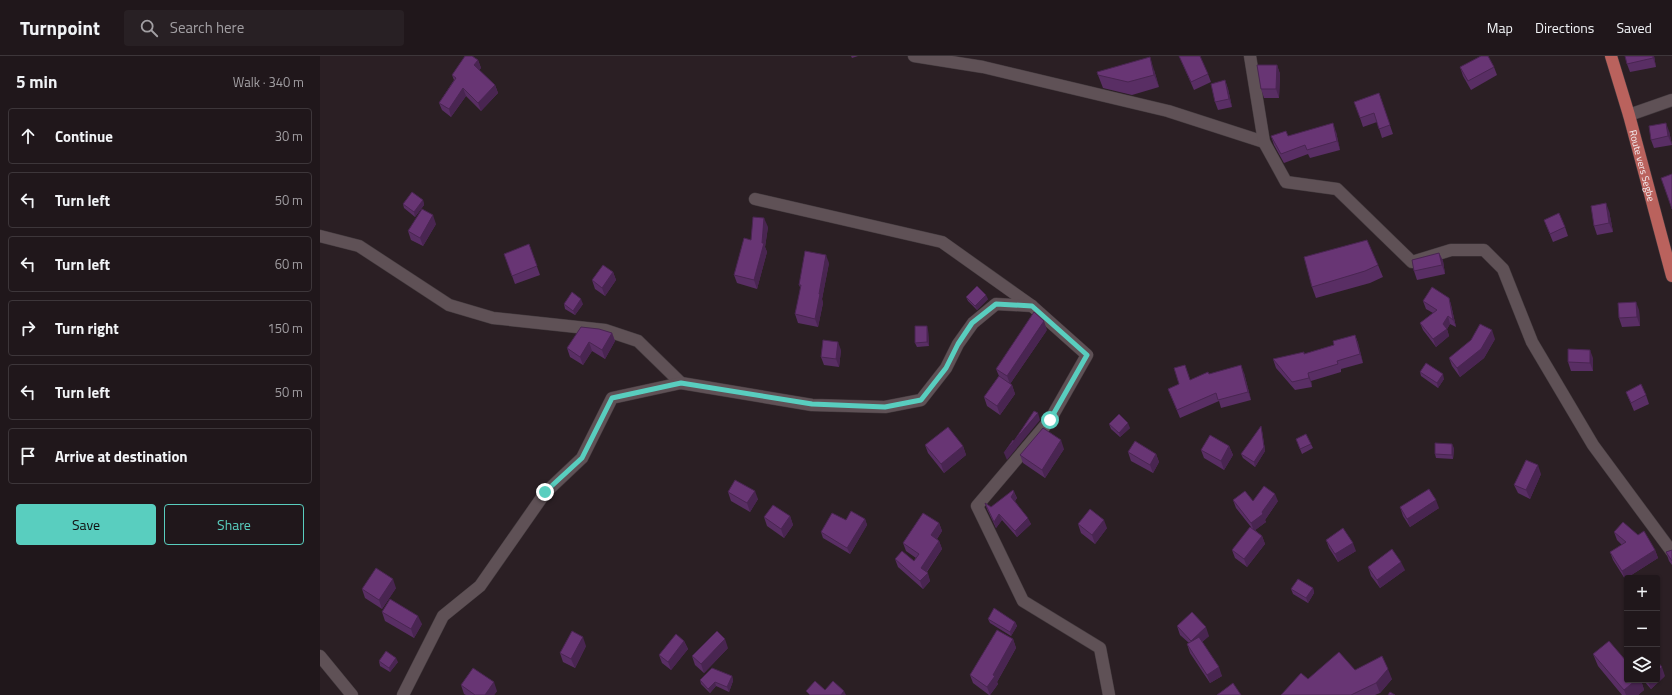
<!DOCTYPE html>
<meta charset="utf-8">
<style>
body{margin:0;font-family:"Titillium Web",sans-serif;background:#282024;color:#f1f3f6}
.controls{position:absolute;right:12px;bottom:12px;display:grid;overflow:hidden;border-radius:4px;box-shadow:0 1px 3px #0004}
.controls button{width:36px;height:36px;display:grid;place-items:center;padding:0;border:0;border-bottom:1px solid #3d363a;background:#20171b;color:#f1f3f6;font:20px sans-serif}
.stop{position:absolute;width:12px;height:12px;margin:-9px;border:3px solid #59cebf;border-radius:50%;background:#fff}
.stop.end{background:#59cebf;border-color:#fff;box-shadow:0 1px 4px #0008}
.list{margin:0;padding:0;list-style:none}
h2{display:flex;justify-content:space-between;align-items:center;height:52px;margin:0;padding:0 16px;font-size:17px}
h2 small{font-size:13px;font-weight:400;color:#a29fa3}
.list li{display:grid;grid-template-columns:26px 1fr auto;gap:12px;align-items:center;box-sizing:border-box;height:56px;margin:0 8px 8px;padding:0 8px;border:1px solid #3d363a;border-radius:4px}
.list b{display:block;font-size:15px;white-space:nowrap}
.list em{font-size:13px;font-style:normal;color:#a29fa3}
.actions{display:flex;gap:8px;padding:12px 16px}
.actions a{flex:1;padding:9px 0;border:1px solid #59cebf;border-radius:4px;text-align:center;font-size:14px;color:#59cebf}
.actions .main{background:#59cebf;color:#111}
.icon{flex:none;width:22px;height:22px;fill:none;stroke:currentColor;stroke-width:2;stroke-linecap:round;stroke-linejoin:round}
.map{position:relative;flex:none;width:1352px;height:639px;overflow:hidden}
header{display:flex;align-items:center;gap:24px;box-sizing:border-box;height:56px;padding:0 20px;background:#20171b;border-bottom:1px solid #3d363a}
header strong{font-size:19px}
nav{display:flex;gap:22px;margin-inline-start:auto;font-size:14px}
.search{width:280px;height:36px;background:#282024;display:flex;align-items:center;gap:10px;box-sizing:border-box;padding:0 14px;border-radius:4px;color:#a29fa3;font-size:15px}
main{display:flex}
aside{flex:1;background:#20171b}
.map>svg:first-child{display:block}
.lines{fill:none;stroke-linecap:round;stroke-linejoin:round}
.minor-casing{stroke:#443b3f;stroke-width:13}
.major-casing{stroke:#443b3f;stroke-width:13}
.minor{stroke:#5f5156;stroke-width:12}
.major{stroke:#ba625d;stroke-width:12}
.wall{fill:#592e64}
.shaded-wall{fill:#492551}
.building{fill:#683574;stroke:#492551}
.route{stroke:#59cebf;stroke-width:5}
.labels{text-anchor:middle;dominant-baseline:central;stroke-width:3;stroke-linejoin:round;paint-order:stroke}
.street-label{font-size:10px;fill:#f4ecef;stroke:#2b1f24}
</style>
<header>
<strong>Turnpoint</strong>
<div class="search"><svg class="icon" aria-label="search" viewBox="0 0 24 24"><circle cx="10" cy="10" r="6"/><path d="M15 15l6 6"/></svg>Search here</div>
<nav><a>Map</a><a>Directions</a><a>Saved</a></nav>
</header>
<main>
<aside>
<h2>5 min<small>Walk · 340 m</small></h2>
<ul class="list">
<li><svg class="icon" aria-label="ahead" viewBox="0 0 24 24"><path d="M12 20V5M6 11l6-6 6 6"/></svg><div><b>Continue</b></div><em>30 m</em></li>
<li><svg class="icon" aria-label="left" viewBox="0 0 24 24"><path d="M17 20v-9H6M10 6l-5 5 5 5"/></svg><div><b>Turn left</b></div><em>50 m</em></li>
<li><svg class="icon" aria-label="left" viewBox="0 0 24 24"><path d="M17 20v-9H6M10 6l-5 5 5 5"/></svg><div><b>Turn left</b></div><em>60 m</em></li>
<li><svg class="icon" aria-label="right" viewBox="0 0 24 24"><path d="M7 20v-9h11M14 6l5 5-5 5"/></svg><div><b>Turn right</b></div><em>150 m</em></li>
<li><svg class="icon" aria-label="left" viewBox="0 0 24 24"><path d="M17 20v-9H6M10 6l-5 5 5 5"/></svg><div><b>Turn left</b></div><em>50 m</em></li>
<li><svg class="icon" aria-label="arrive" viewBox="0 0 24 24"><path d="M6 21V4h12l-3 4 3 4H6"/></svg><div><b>Arrive at destination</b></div></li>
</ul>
<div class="actions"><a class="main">Save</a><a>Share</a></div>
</aside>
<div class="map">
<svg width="1352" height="639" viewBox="0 0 1352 639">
<rect width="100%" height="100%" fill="#2b1f24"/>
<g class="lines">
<defs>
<g id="minor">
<path d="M594 0 663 11 848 55 944 86"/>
<path d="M930 0 944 86 966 126 1017 133 1092 206 1131 194H1164L1183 213 1212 286 1273 389 1352 496"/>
<path d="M1309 59 1352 44"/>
<path d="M435 143 622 186 712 250 767 299 730 364 657 450 703 545 780 592 789 639"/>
<path d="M0 180 39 190 129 249 173 262 285 274 318 285 361 327"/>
<path d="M0 600 32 639"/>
<path d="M83 639 123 560 160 530 225 437 262 402 292 342 361 327 492 349 565 351 601 344 626 312 638 288 653 267 676 248 712 250"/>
</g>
<g id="major">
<path id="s1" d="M1291 0 1309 59 1352 220"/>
</g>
</defs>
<use href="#minor" class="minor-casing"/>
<use href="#major" class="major-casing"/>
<use href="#minor" class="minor"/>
<use href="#major" class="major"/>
</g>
<g class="wall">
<path d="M531 0H538L532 2Z"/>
<path d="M859 0 888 18 891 26 874 34Z"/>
<path d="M1305 0H1334L1336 11 1310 16 1307 8Z"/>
<path d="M158 4 161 12 159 14 175 29 178 37 161 55 146 40 131 61 122 54 119 47 134 24 132 19Z"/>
<path d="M957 9 960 18 959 42H944L941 33Z"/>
<path d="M1140 11H1174L1177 19 1151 34 1143 20Z"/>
<path d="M834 14 839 31 812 39 783 32 778 19Z"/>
<path d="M905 24 908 33 912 51 898 54 895 46Z"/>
<path d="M1059 37 1073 78 1062 82 1057 66 1043 71 1040 62Z"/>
<path d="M1349 75 1352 89 1334 92 1331 84Z"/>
<path d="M1016 76 1020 94 990 102 988 98 964 107 954 89 951 80H968Z"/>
<path d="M103 144 104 149 95 161 84 152 83 148Z"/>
<path d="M1289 155 1293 176 1277 179 1274 170Z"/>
<path d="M1224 164 1245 171 1248 180 1233 186Z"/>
<path d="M116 168 103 190 91 184 88 175Z"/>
<path d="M448 171 445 191 447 196 437 233 417 227 414 219 431 184Z"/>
<path d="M209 188 220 219 195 228 184 198Z"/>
<path d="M1119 197 1123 205 1125 218 1097 224 1094 215Z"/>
<path d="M509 207 502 243 503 247 498 271 478 267 475 258 481 233 479 229Z"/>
<path d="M1058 209 1063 221 1050 227 996 242 992 231Z"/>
<path d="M293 216 296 224 285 240 275 233 272 224Z"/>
<path d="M646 241 668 243 657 254 648 245Z"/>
<path d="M1129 242 1131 249 1136 271 1130 268 1127 273 1129 280 1116 291 1103 274 1100 267 1113 257 1106 253 1103 245Z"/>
<path d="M244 248H263L255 259 245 253Z"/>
<path d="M1319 254 1320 270 1302 271 1299 262Z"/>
<path d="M608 274 609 290 597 291 595 287Z"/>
<path d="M727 274 690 328 692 329 695 338 680 359 667 350 664 341 679 320 676 313Z"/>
<path d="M292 277 295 285 285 303 272 295 263 309 250 301 247 292Z"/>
<path d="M1035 279 1038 287 1043 307 1021 313V316L991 325 992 331 975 334 956 312 953 303 984 298 1014 289Z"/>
<path d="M1175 283 1164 302 1140 321 1132 310 1129 302Z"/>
<path d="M521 294 519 311 504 309 501 301Z"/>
<path d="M1273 302V315H1251L1248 306Z"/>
<path d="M1100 316 1124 323 1118 332 1101 320Z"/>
<path d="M868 317 870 324 889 318 924 317 931 344 901 352 899 345 860 362 848 333 859 328Z"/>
<path d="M1306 336 1326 339 1329 348 1314 355Z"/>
<path d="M789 368 810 372 800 381 791 373Z"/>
<path d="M942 375 945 395 935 411 923 402 921 398Z"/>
<path d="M976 383 991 388 993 392 982 398Z"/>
<path d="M605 389 643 390 646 399 624 417 608 397Z"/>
<path d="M909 390 913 399 904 414 884 402 881 394Z"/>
<path d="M1134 392 1133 403 1116 402 1115 398Z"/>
<path d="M744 393 725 422 703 407 700 399Z"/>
<path d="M808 396 836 398 839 406 833 417 811 405Z"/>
<path d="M1221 418 1210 443 1198 437 1194 429Z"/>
<path d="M408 436 438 443 430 456 411 445Z"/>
<path d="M694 436 697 442 695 445 711 468 697 481 682 464 676 472 667 453 665 447 671 451Z"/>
<path d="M913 444 958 445 945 464 946 466 935 474 942 480 945 488 927 511 915 502 912 494 931 471 916 452Z"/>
<path d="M1080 451 1119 452 1090 471 1083 460Z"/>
<path d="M470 460 473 469 464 482 447 470 444 461Z"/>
<path d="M545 463 547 469 530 498 503 482 501 476 526 464Z"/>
<path d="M619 467 622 475 617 483 619 485 622 493 607 516 610 525 603 533 578 511 575 503 594 505 596 502 586 495 583 487Z"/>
<path d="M758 468 787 472 775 488 761 477Z"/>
<path d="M1294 476 1318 479 1335 494 1338 502 1305 523 1293 504 1290 496 1302 489 1297 484Z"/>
<path d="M1006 484 1036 495 1018 506 1009 492Z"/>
<path d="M1352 494V509L1349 505 1346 496Z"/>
<path d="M1048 511 1085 514 1060 532 1051 520Z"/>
<path d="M76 532 62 553 45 542 42 533Z"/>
<path d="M993 532 994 537 988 547 973 538 971 533Z"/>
<path d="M62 556 102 568 94 582 65 565Z"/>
<path d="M668 563 695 566 697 570 691 580 670 567Z"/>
<path d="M857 570 889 580 882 586 902 620 890 627 870 597 867 588 869 587 860 579Z"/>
<path d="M693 583 696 592 677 626 678 628 670 639H669L653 627 650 619Z"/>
<path d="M364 585 368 593 351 614 342 607 339 599Z"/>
<path d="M266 590 255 612 243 606 240 597Z"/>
<path d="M408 592 384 617 375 609 372 600Z"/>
<path d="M1273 598 1307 624H1321L1324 634 1318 639H1302L1278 610Z"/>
<path d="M59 605 78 606 70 616 60 610Z"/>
<path d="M1035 614 1072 623 1060 637 1055 639H961L988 623Z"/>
<path d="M412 620 413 625 409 636 396 630 390 637 381 628 380 624Z"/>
<path d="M1345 620 1331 633 1323 624H1337Z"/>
<path d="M141 629 177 635 174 639H146L144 638Z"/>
</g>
<g class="shaded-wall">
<path d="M1333 0H1334L1336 11 1333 2Z"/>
<path d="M830 1 834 14 839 31 834 19Z"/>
<path d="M158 4 161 12 157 17 154 9Z"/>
<path d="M957 9 960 18 959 42 956 33Z"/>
<path d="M905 24 908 33 912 51 909 43Z"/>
<path d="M175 29 178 37 161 55 158 47Z"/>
<path d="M143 32 146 40 131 61 129 53Z"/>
<path d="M1013 67 1016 76 1020 94 1017 85Z"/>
<path d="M1346 67 1349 75 1352 89 1348 80Z"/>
<path d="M103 144 104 149 95 161 94 156Z"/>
<path d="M1286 147 1289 155 1293 176 1289 167Z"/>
<path d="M113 159 116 168 103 190 100 182Z"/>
<path d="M444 162 448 171 445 191 447 196 437 233 434 224 442 187Z"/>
<path d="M1119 197 1123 205 1125 218 1122 209Z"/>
<path d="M506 199 509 207 502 243 503 247 498 271 495 263Z"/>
<path d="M293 216 296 224 285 240 282 232Z"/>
<path d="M666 239 668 243 657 254 655 250Z"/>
<path d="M1129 242 1131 249 1136 271 1133 264Z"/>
<path d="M261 243 263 248 255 259 253 255Z"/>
<path d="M1316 246 1319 254 1320 270 1317 261Z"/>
<path d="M1128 260 1130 268 1127 273 1129 280 1116 291 1113 283Z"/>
<path d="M724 265 727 274 690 328 687 320Z"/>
<path d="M607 270 608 274 609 290 607 286Z"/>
<path d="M1172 274 1175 283 1164 302 1140 321 1137 312Z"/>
<path d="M292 277 295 285 285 303 282 294Z"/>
<path d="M1035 279 1038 287 1043 307 1040 298Z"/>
<path d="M269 286 272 295 263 309 260 301Z"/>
<path d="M518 286 521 294 519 311 516 303Z"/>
<path d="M1270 294 1273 302V315L1270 307Z"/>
<path d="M921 309 924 317 931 344 928 336Z"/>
<path d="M988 317 991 325 992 331 989 322Z"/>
<path d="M1123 318 1124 323 1118 332 1117 327Z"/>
<path d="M692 329 695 338 680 359 677 350Z"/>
<path d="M718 357 720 364 687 404 684 397Z"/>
<path d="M808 367 810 372 800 381 799 377Z"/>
<path d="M941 370 942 375 945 395 935 411 934 406Z"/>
<path d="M741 384 744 393 725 422 722 414Z"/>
<path d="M1132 388 1134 392 1133 403 1132 399Z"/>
<path d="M643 390 646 399 624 417 621 408Z"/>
<path d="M909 390 913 399 904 414 901 405Z"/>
<path d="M836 398 839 406 833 417 830 409Z"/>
<path d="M1218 409 1221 418 1210 443 1206 434Z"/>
<path d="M435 435 438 443 430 456 427 447Z"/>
<path d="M694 436 697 442 693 447 691 441Z"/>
<path d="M955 438 958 445 945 464 946 466 934 475 931 467 942 456Z"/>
<path d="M1116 444 1119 452 1090 471 1087 463Z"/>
<path d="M679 458 682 464 676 472 674 466Z"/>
<path d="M470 460 473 469 464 482 461 473Z"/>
<path d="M708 462 711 468 697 481 695 475Z"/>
<path d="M545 463 547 469 530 498 527 492Z"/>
<path d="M784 464 787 472 775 488 772 479Z"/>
<path d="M619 467 622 475 614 487 611 479Z"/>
<path d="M942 480 945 488 927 511 924 503Z"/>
<path d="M619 485 622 493 604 519 601 512Z"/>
<path d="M1033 487 1036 495 1018 506 1015 498Z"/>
<path d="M1335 494 1338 502 1305 523 1302 515Z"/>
<path d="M1081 506 1085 514 1060 532 1057 524Z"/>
<path d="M608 517 610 525 603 533 600 525Z"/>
<path d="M73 523 76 532 62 553 59 544Z"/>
<path d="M993 532 994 537 988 547 986 542Z"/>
<path d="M98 560 102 568 94 582 91 573Z"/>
<path d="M695 566 697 570 691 580 690 576Z"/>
<path d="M886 571 889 580 874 593 871 585Z"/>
<path d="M263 581 266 590 255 612 251 603Z"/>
<path d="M405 583 408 592 384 617 381 608Z"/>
<path d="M693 583 696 592 677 626 678 628 670 639 667 631 673 619Z"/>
<path d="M364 585 368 593 351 614 348 606Z"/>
<path d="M76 602 78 606 70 616 69 612Z"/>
<path d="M899 611 902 620 890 627 887 619Z"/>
<path d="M1342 611 1345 620 1331 633 1327 624H1337V616Z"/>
<path d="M1068 613 1072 623 1060 637 1056 627Z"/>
<path d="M412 620 413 625 409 636 407 631Z"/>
<path d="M1316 624H1321L1324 634 1318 639H1306L1304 634Z"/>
<path d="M174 626 177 635 174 639H165Z"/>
<path d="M395 626 396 630 390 637 388 633Z"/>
<path d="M524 635 526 639H521Z"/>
</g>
<g class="building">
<path d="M145 0H152L158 4 154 9 175 29 158 47 143 32 129 53 119 47 136 22 132 19Z"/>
<path d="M859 0H880L888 18 871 26Z"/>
<path d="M1161 0H1168L1174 11 1148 25 1140 11Z"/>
<path d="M1305 0H1333V2L1307 8Z"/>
<path d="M830 1 834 19 808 26 778 19 777 16Z"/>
<path d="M937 9H957L956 33H941Z"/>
<path d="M905 24 909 43 895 46 891 28Z"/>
<path d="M1059 37 1070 69 1059 73 1054 57 1040 62 1034 46Z"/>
<path d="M1013 67 1017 85 987 94 985 89 961 98 951 80 966 75 968 80Z"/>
<path d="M1346 67 1348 80 1331 84 1329 70Z"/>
<path d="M1352 118V153L1341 122Z"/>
<path d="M92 136 103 144 94 156 83 148Z"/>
<path d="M1286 147 1289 167 1274 170 1271 150Z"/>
<path d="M102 153 113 159 100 182 88 175Z"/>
<path d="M1239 157 1245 171 1230 178 1224 164Z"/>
<path d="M433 161 444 162 442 187H444L434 224 414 219 424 182 431 184Z"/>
<path d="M1047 184 1058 209 1045 215 992 231 984 201Z"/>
<path d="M209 188 217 210 192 220 184 198Z"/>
<path d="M485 195 506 199 499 238H500L495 263 475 258 481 229H479Z"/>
<path d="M1119 197 1122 209 1094 215 1092 204Z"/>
<path d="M283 209 293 216 282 232 272 224Z"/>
<path d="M657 230 666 239 655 250 646 241Z"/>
<path d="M1112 231 1129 242 1133 264 1128 260 1123 268 1127 273 1113 283 1100 267 1117 254 1103 245Z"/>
<path d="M252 236 261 243 253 255 244 248Z"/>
<path d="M1316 246 1317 261 1299 262 1298 247Z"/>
<path d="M714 256 724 265 687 320 676 313Z"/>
<path d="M1160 268 1172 274 1161 293 1137 312 1129 302 1151 284Z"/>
<path d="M595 270H607V286L595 287Z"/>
<path d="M261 271 279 273 292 277 282 294 269 286 260 301 247 292Z"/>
<path d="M1035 279 1040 298 1017 305 1018 308 988 317 989 322 972 326 953 303 984 296V298L1014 289 1013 285Z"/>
<path d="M503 284 518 286 516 303 501 301Z"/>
<path d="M1248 293 1270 294V307L1248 306Z"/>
<path d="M1106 307 1123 318 1117 327 1100 316Z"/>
<path d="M865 309 870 324 888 316 889 318 921 309 928 336 898 344 896 337 857 354 848 333 859 328 854 312Z"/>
<path d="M679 320 692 329 677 350 664 341Z"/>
<path d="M1321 328 1326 339 1311 347 1306 336Z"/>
<path d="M714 355 718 357 684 397 693 384 694 385Z"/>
<path d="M799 358 808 367 799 377 789 368Z"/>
<path d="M941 370 944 391 934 406 921 398Z"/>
<path d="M628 371 643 390 621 408 605 389Z"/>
<path d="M723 372 741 384 722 414 700 399Z"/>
<path d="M986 378 991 388 980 393 976 383Z"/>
<path d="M890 379 909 390 901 405 881 394Z"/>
<path d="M815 385 836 398 830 409 808 396Z"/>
<path d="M1115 387 1132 388V399L1115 398Z"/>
<path d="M1206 404 1218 409 1206 434 1194 429Z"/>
<path d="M415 424 435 435 427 447 408 436Z"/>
<path d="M944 430 955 438 942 456 943 458 931 467 913 444 925 435 933 445Z"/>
<path d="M1109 433 1116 444 1087 463 1080 451Z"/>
<path d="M693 434 694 436 691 441 708 462 695 475 679 458 674 466 665 447 671 451Z"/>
<path d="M453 449 470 460 461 473 444 461Z"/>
<path d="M770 453 784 464 772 479 758 468Z"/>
<path d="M531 455 545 463 527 492 501 476 512 457 526 464Z"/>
<path d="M603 457 619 467 611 479 619 485 601 512 608 517 600 525 575 503 582 495 594 505 599 498 583 487Z"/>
<path d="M1303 466 1318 479 1324 475 1335 494 1302 515 1290 496 1306 486 1294 476Z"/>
<path d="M930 471 942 480 924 503 912 494Z"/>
<path d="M1023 472 1033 487 1015 498 1006 484Z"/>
<path d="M1072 493 1081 506 1057 524 1048 511Z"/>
<path d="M1352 494V505L1346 496Z"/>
<path d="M56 512 73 523 59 544 42 533Z"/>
<path d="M978 523 993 532 986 542 971 533Z"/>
<path d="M70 543 98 560 91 573 62 556Z"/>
<path d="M674 552 695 566 690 576 668 563Z"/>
<path d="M872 556 886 571 871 585 857 570Z"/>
<path d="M677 574 693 583 673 619 675 620 667 631 650 619Z"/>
<path d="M252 575 263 581 251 603 240 597Z"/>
<path d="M397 575 405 583 381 608 372 600Z"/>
<path d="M356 578 364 585 348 606 339 599Z"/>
<path d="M879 581 899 611 887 619 867 588Z"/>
<path d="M1289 585 1307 606V624H1316L1304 634 1273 598Z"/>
<path d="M66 595 76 602 69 612 59 605Z"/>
<path d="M1019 596 1035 614 1062 600 1068 613 1056 627 1031 639H961L981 617 988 623Z"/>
<path d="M1337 605 1342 611 1337 616Z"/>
<path d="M153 612 174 626 165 639H155L141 629Z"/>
<path d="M392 612 412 620 407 631 395 626 388 633 380 624Z"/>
<path d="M495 625 505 634 513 625 524 635 521 639H490L486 635Z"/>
<path d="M913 627 921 639H897Z"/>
<path d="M1070 636 1075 639H1068Z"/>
</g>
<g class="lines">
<path class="route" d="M225 436 262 402 292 342 361 327 492 348 565 351 601 344 626 312 638 288 652 267 676 248 712 250 767 299 730 364"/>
</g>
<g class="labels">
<g class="street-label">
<text stroke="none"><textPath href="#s1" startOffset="114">Route vers Segbe</textPath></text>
</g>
</g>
</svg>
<div class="controls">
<button>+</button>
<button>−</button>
<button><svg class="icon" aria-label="layers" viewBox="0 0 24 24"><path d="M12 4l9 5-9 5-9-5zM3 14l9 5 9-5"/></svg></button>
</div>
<div class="stop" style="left:730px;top:364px"></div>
<div class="stop end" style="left:225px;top:436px"></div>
</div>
</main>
